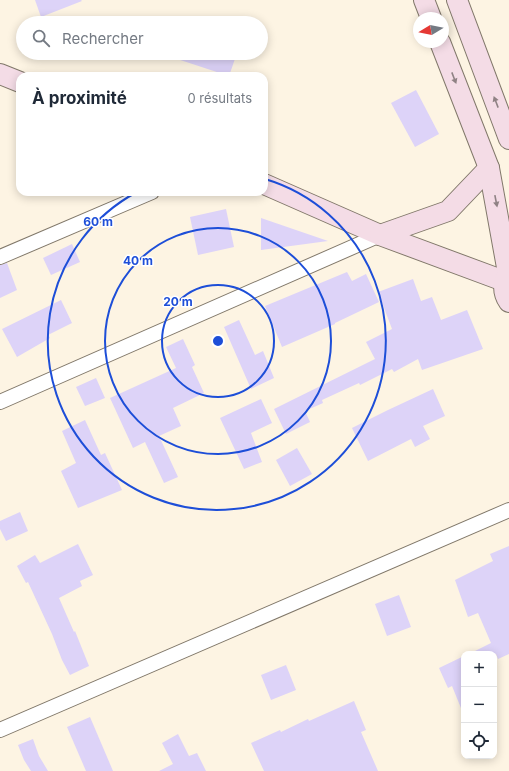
<!DOCTYPE html>
<html lang="fr">
<meta charset="utf-8">
<style>
body{margin:0;font-family:Inter,sans-serif;background:#f6f6f7;color:#1f2937}
.controls{position:absolute;right:12px;bottom:12px;display:grid;overflow:hidden;border-radius:8px;box-shadow:0 2px 10px #0003}
.controls button{width:36px;height:36px;display:grid;place-items:center;padding:0;border:0;border-bottom:1px solid #e0e1e3;background:#fff;color:#1f2937;font:20px sans-serif}
.compass{position:absolute;left:413px;top:12px;width:36px;height:36px;border-radius:50%;background:#fff;box-shadow:0 2px 10px #0003;rotate:260deg}
.list{margin:0;padding:0;list-style:none}
h2{display:flex;justify-content:space-between;align-items:center;height:52px;margin:0;padding:0 16px;font-size:17px}
h2 small{font-size:13px;font-weight:400;color:#747a83}
.icon{flex:none;width:22px;height:22px;fill:none;stroke:currentColor;stroke-width:2;stroke-linecap:round;stroke-linejoin:round}
.map{position:relative;flex:none;width:509px;height:771px;overflow:hidden}
.search{position:absolute;background:#fff;box-shadow:0 2px 10px #0003;left:16px;top:16px;width:252px;height:44px;display:flex;align-items:center;gap:10px;box-sizing:border-box;padding:0 14px;border-radius:22px;color:#747a83;font-size:15px}
.panel{position:absolute;background:#fff;box-shadow:0 2px 10px #0003;left:16px;top:72px;width:252px;height:124px;border-radius:12px}
.map>svg:first-child{display:block}
.building{fill:#ddd3f8}
.lines{fill:none;stroke-linecap:round;stroke-linejoin:round}
.street-casing{stroke:#81786a;stroke-width:16}
.secondary-casing{stroke:#81786a;stroke-width:22}
.street{stroke:#fff;stroke-width:14}
.secondary{stroke:#f4dce6;stroke-width:20}
.oneway{fill:#8f8284}
.ring{fill:none;stroke:#1d4ed8;stroke-width:2}
.centre{fill:#1d4ed8;stroke:#fff;stroke-width:2}
.ring-label{font-size:12px;text-anchor:middle;font-weight:bold;fill:#1d4ed8;stroke:#fff;stroke-width:3;stroke-linejoin:round;paint-order:stroke}
</style>
<div class="map">
<svg width="509" height="771" viewBox="0 0 509 771">
<rect width="100%" height="100%" fill="#fdf4e3"/>
<g class="building">
<path d="M35 0H81L82 1 41 17Z"/>
<path d="M168 53H237L229 76 168 56Z"/>
<path d="M416 90 439 134 415 147 391 103Z"/>
<path d="M226 209 234 247 198 255 190 217Z"/>
<path d="M261 218 328 241 261 250Z"/>
<path d="M72 244 80 262 51 275 43 258Z"/>
<path d="M7 263 17 290 0 298V265Z"/>
<path d="M347 272 352 281 366 274 379 302 335 323V324L282 347 265 306Z"/>
<path d="M413 279 421 301 432 297 441 320 467 310 483 349 422 370 418 359 394 372 392 369 360 385 359 383 322 400 323 403 305 411 310 422 286 434 274 409 375 359 366 342 392 329 378 292Z"/>
<path d="M61 300 72 323 48 335 50 338 17 357 2 329Z"/>
<path d="M239 320 255 355 263 351 274 378 251 389 224 327Z"/>
<path d="M183 339 195 365 192 367 204 393 173 408 181 426 159 436 178 477 164 483 145 442 133 448 110 398 176 368 166 347Z"/>
<path d="M96 378 105 398 85 406 76 387Z"/>
<path d="M433 389 445 416 423 426 430 439 415 447 411 439 368 461 352 428 388 410Z"/>
<path d="M261 399 272 423 251 433 262 462 244 469 220 418Z"/>
<path d="M85 420 101 455 105 453 122 490 78 508 61 471 76 463 62 431Z"/>
<path d="M297 448 312 474 290 486 276 460Z"/>
<path d="M20 512 28 531 6 541 0 529V521Z"/>
<path d="M78 544 93 575 80 581 82 586 59 598 74 632 75 631 89 666 70 675 62 660 52 634 28 582 26 583 17 566 35 555 40 563Z"/>
<path d="M509 546V654L498 659 496 654H469L491 643 478 613 468 617 455 580 493 561 490 554Z"/>
<path d="M399 595 411 627 387 636 375 604Z"/>
<path d="M464 656V712L463 713 452 686 448 688 439 668Z"/>
<path d="M286 665 296 690 271 700 261 675Z"/>
<path d="M354 701 366 730 361 732 378 771H264L251 743 280 730 281 732 308 719 309 721Z"/>
<path d="M90 717 113 771H86L67 727Z"/>
<path d="M178 734 189 756 197 753 206 771H159L173 764 162 743Z"/>
<path d="M33 739 39 756 48 771H31L24 760 18 745Z"/>
</g>
<g class="lines">
<defs>
<g id="street">
<path d="M0 257 152 192"/>
<path d="M0 402 380 235"/>
<path d="M0 730 509 510"/>
</g>
<g id="secondary">
<path d="M424 0 431 18"/>
<path d="M457 0 509 139"/>
<path d="M440 42 489 168 508 273"/>
<path d="M0 74 20 82"/>
<path d="M264 184 380 235 504 281"/>
<path d="M380 235 448 211 489 168"/>
<path d="M509 271C503 281 502 292 509 302"/>
</g>
</defs>
<use href="#street" class="street-casing"/>
<use href="#secondary" class="secondary-casing"/>
<use href="#street" class="street"/>
<use href="#secondary" class="secondary"/>
</g>
<defs><path id="oneway-solid" d="M-6-.8H1V-3.2L6.5 0L1 3.2V.8H-6Z"/></defs>
<g class="oneway">
<use href="#oneway-solid" transform="translate(454 78) rotate(69)"/>
<use href="#oneway-solid" transform="translate(496 102) rotate(-111)"/>
<use href="#oneway-solid" transform="translate(496 201) rotate(79)"/>
</g>
<g class="ring">
<circle cx="218" cy="341" r="56"/>
<circle cx="218" cy="341" r="113"/>
<path d="M265 179A169 169 0 1 1 137 192"/>
</g>
<circle cx="218" cy="341" r="6" class="centre"/>
<g class="ring-label">
<text x="98" y="226">60 m</text>
<text x="138" y="265">40 m</text>
<text x="178" y="306">20 m</text>
</g>
</svg>
<div class="controls">
<button>+</button>
<button>−</button>
<button><svg class="icon" aria-label="locate" viewBox="0 0 24 24"><circle cx="12" cy="12" r="6"/><path d="M12 2v4M12 18v4M2 12h4M18 12h4"/></svg></button>
</div>
<svg class="compass" viewBox="-18 -18 36 36"><path d="M0-13l5 13h-10z" fill="#e53935"/><path d="M0 13l5-13h-10z" fill="#747a83"/></svg>
<div class="search"><svg class="icon" aria-label="search" viewBox="0 0 24 24"><circle cx="10" cy="10" r="6"/><path d="M15 15l6 6"/></svg>Rechercher</div>
<section class="panel">
<h2>À proximité<small>0 résultats</small></h2>
<ul class="list">
</ul>
</section>
</div>
